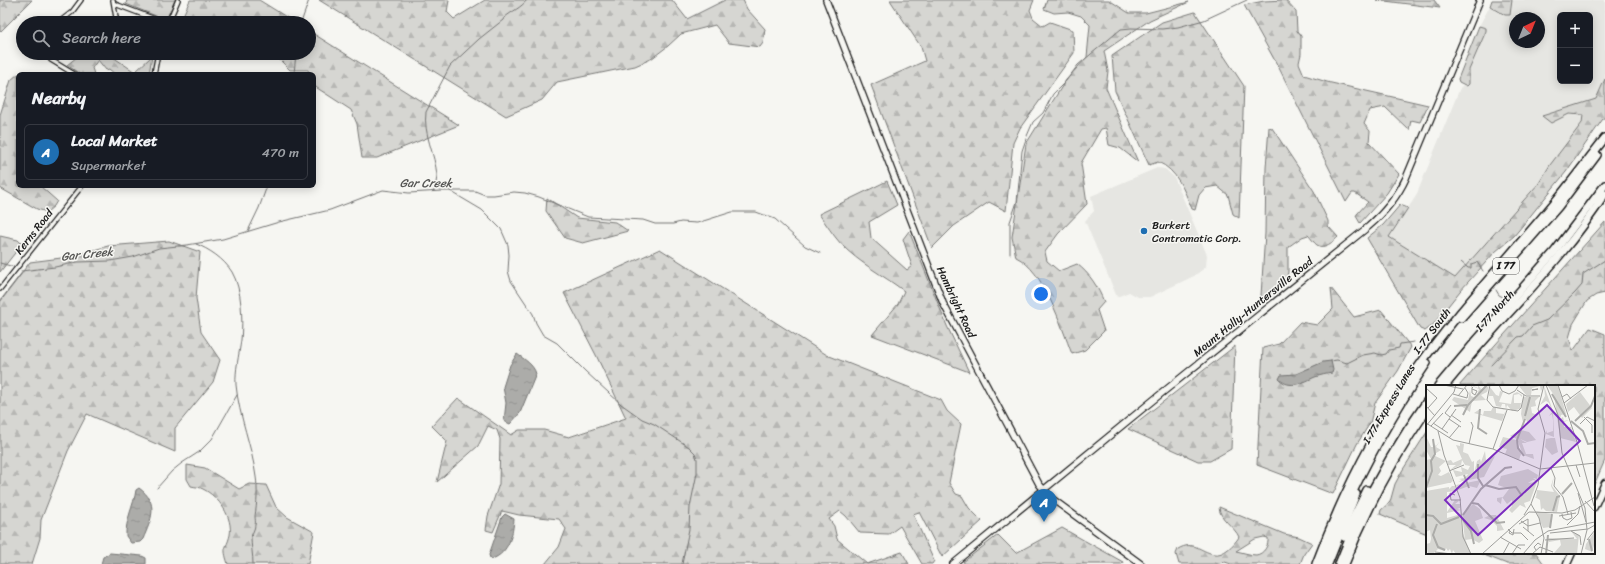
<!DOCTYPE html>
<meta charset="utf-8">
<style>
body{margin:0;font-family:Sriracha,sans-serif;background:#242831;color:#f1f3f6}
.controls{position:absolute;right:12px;top:12px;display:grid;overflow:hidden;border-radius:6px;box-shadow:0 2px 10px #0003}
.controls button{width:36px;height:36px;display:grid;place-items:center;padding:0;border:0;border-bottom:1px solid #363941;background:#171b24;color:#f1f3f6;font:20px sans-serif}
.compass{position:absolute;left:1509px;top:12px;width:36px;height:36px;border-radius:50%;background:#171b24;box-shadow:0 2px 10px #0003;rotate:43deg}
.you{position:absolute;left:1041px;top:294px;width:14px;height:14px;margin:-10px;border:3px solid #fff;border-radius:50%;background:#1a73e8;box-shadow:0 0 0 6px #1a73e833}
.badge{display:grid;place-items:center;width:26px;height:26px;border-radius:50%;background:#1f6fb2;color:#fff;font-size:13px;font-weight:700}
.pin{position:absolute;translate:-50% -33px;filter:drop-shadow(0 1px 2px #0008)}
.pin::after{content:'';position:absolute;top:21px;width:14px;height:12px;background:inherit;clip-path:polygon(0 0,100% 0,50% 100%)}
.list{margin:0;padding:0;list-style:none}
h2{display:flex;justify-content:space-between;align-items:center;height:52px;margin:0;padding:0 16px;font-size:17px}
h2 small{font-size:13px;font-weight:400;color:#9ea1a6}
.list li{display:grid;grid-template-columns:26px 1fr auto;gap:12px;align-items:center;box-sizing:border-box;height:56px;margin:0 8px 8px;padding:0 8px;border:1px solid #363941;border-radius:6px}
.list b{display:block;font-size:15px;white-space:nowrap}
.list p{margin:0;font-size:13px;white-space:nowrap;color:#9ea1a6}
.list em{font-size:13px;font-style:normal;color:#9ea1a6}
.icon{flex:none;width:22px;height:22px;fill:none;stroke:currentColor;stroke-width:2;stroke-linecap:round;stroke-linejoin:round}
.map{position:relative;flex:none;width:1605px;height:564px;overflow:hidden}
.search{position:absolute;background:#171b24;box-shadow:0 2px 10px #0003;left:16px;top:16px;width:300px;height:44px;display:flex;align-items:center;gap:10px;box-sizing:border-box;padding:0 14px;border-radius:22px;color:#9ea1a6;font-size:15px}
.panel{position:absolute;background:#171b24;box-shadow:0 2px 10px #0003;left:16px;top:72px;width:300px;height:116px;border-radius:6px}
.map>svg:first-child{display:block}
.built{fill:#e6e6e2;fill-rule:evenodd}
.forest{fill:url(#forest-firs);stroke:#797977;fill-rule:evenodd}
.water{fill:url(#water-ripples);stroke:#727271}
.lines{fill:none;stroke-linecap:round;stroke-linejoin:round}
.stream{stroke:#727271;stroke-width:1}
.street-casing{stroke:#1c1c1c;stroke-width:6}
.secondary-casing{stroke:#1c1c1c;stroke-width:8}
.primary-casing{stroke:#1c1c1c;stroke-width:9}
.highway-casing{stroke:#1c1c1c;stroke-width:10}
.street{stroke:#f6f6f2;stroke-width:3.5}
.secondary{stroke:#f6f6f2;stroke-width:5.5}
.primary{stroke:#f6f6f2;stroke-width:6}
.highway{stroke:#f6f6f2;stroke-width:7}
.poi-dot{fill:#1f6fb2;stroke:#f6f6f2;stroke-width:1.5}
.labels{text-anchor:middle;dominant-baseline:central;stroke-width:3;stroke-linejoin:round;paint-order:stroke}
.shield{fill:#f6f6f2;stroke:#5d5d5c;stroke-width:1}
.shield-label{font-size:10px;font-weight:bold;fill:#1c1c1c}
.poi-label{font-size:11px;fill:#1c1c1c;stroke:#f6f6f2;text-anchor:start}
.street-label{font-size:11px;fill:#1c1c1c;stroke:#f6f6f2}
.water-label{font-size:12px;font-style:italic;fill:#565654;stroke:#f6f6f2}
.inset-river{fill:none;stroke:#acaca9;stroke-width:2}
.inset-road{fill:none;stroke:#9f9f9c;stroke-width:1}
.view{fill:#7b2cbf;fill-opacity:0.15;stroke:#7b2cbf;stroke-width:2}
.inset-edge{fill:none;stroke:#1c1c1c;stroke-width:2}
</style>
<div class="map">
<svg width="1605" height="564" viewBox="0 0 1605 564">
<defs>
<pattern id="forest-firs" width="22" height="20" patternUnits="userSpaceOnUse"><rect width="22" height="20" fill="#d6d6d2"/><path d="M5 1l3.5 6h-7zM16 11l3.5 6h-7z" fill="#b7b7b4"/></pattern>
<pattern id="water-ripples" width="26" height="14" patternUnits="userSpaceOnUse"><rect width="26" height="14" fill="#acaca9"/><path d="M2 4q2-2 4 0t4 0M15 11q2-2 4 0t4 0" fill="none" stroke="#939391"/></pattern>
</defs>
<rect width="100%" height="100%" fill="#f6f6f2"/>
<filter id="ink" filterUnits="userSpaceOnUse"><feTurbulence type="fractalNoise" baseFrequency=".025" numOctaves="2"/><feDisplacementMap in="SourceGraphic" scale="8" xChannelSelector="R" yChannelSelector="G"/><feConvolveMatrix kernelMatrix="1 2 1 2 8 2 1 2 1" color-interpolation-filters="sRGB"/></filter>
<g filter="url(#ink)">
<g class="built">
<path d="M1512 0H1605V79L1596 99 1542 116 1551 123 1569 114 1583 115 1582 123 1550 165 1539 183 1455 278 1389 237 1416 196 1460 88 1463 85 1467 86 1469 84V70L1486 31 1485 28 1479 26 1490 6 1505 15H1509ZM1560 15H1590V81H1560ZM1515 18H1539V42H1515Z"/>
<path d="M1157 168 1165 169 1174 177 1207 255 1206 267 1194 276 1150 297H1138L1129 292 1117 297 1085 221 1094 211 1091 196Z"/>
</g>
<g class="forest">
<path d="M0 0H32L0 32Z"/>
<path d="M127 0H175L166 20 126 4Z"/>
<path d="M190 0H259L296 23H188L181 20Z"/>
<path d="M319 0H449L447 12 454 19 485 0H672L687 19 725 0H743L747 9 765 29 763 43 760 47 729 43 715 25 681 34 668 46 651 59 635 66 557 82 542 100 506 116Z"/>
<path d="M890 0H1034L1030 10 1033 18 1043 26 1050 22 1073 30 1074 53 1020 128 1013 143 1006 211 989 202 954 226 932 248 871 85 925 61 921 47Z"/>
<path d="M1047 0H1109L1129 13H1146L1189 2 1150 20 1104 51 1108 71 1106 88 1138 162 1120 148 1109 145 1106 128 1101 129 1081 163 1087 204 1058 234 1045 252 1047 261 1059 271 1077 264C1090 274 1098 287 1104 302L1097 310 1104 331 1085 350 1072 354C1061 326 1044 270 1016 257L1012 237 1026 144 1066 80 1087 57 1090 25 1081 16 1068 12 1054 13 1044 9Z"/>
<path d="M1285 0 1296 12 1297 31 1301 36V54L1299 63 1304 75 1327 82 1428 105 1420 122 1411 120 1409 130 1385 107 1370 110 1364 124 1370 131 1369 142 1399 174 1387 193 1360 223 1356 216 1357 214 1368 202 1355 193H1352L1346 202 1279 68 1244 5 1264 1Z"/>
<path d="M1377 0H1434L1440 8Z"/>
<path d="M1492 0H1512L1510 15H1505L1490 6Z"/>
<path d="M1195 12 1244 86 1239 218 1233 214 1228 195 1217 186 1205 188 1199 195 1195 210 1192 209C1184 190 1177 170 1158 162L1149 165 1115 91 1112 56 1162 22Z"/>
<path d="M1479 26 1486 28V31L1469 70V84L1467 86 1459 82 1458 79Z"/>
<path d="M309 31 459 125 377 158H362L357 124 351 110 314 86V74H310L308 70H290L279 59 266 53H309Z"/>
<path d="M82 53H107L135 72 152 56 149 74H115L109 69 106 70 98 60 92 68 94 74H80L67 65Z"/>
<path d="M18 74V186H40L57 201 54 206 47 212 37 209 0 188V115L11 80Z"/>
<path d="M1605 79V116L1566 172 1514 236 1495 252 1460 291 1433 325 1425 331 1420 329 1367 238 1383 225 1400 205 1408 208 1389 237 1455 278 1539 183 1550 165 1582 123 1583 115 1569 114 1551 123 1542 116 1596 99Z"/>
<path d="M1269 127 1272 128 1314 191 1328 221V226L1338 237C1334 241 1324 250 1317 245 1314 243 1311 238 1308 235L1302 237 1288 247V272L1286 281 1263 299 1261 296 1265 233 1266 168Z"/>
<path d="M887 181 897 205 869 222 871 238 907 270 912 266 903 239 909 231 947 326 969 372 872 335 898 304 904 291C883 275 859 263 841 244 833 235 826 224 819 214Z"/>
<path d="M547 198 577 218 615 222 628 231 583 243 565 238 546 211Z"/>
<path d="M1605 222V293L1596 295 1587 301 1573 324 1569 338 1573 351 1590 328 1605 334V460L1594 485V386H1459L1487 354Z"/>
<path d="M0 236 18 240 22 244 0 272Z"/>
<path d="M169 241 200 252 196 298 201 332 220 360 213 382 175 428V452L87 414 68 451 41 520 40 538 32 564H0V301L30 262 69 257 108 246Z"/>
<path d="M660 249 827 355 941 400 947 411 961 424 949 483 956 494 962 496 969 508 982 521 942 557 919 512 913 514 934 561 932 564H922L900 526 889 534 860 533 846 516 840 511 829 519 834 526 837 539 867 564 902 552 909 564H545L559 547 566 529 559 519 519 515 502 511 493 532 486 530 488 516 499 484 500 439 497 430 488 426 478 446 437 482 447 441 432 426 458 398 511 435 519 430H544L569 437 626 418 596 355 564 293Z"/>
<path d="M1331 288 1354 317 1381 310 1411 347 1398 371 1375 403 1370 423 1357 444 1333 494 1257 465 1263 348 1279 344 1300 322 1317 325 1333 309Z"/>
<path d="M1235 346 1231 449 1210 461H1198L1128 429Z"/>
<path d="M1427 432V534L1380 514 1381 510 1390 502 1395 484 1402 471Z"/>
<path d="M187 465 205 468 239 489 249 484 266 485 276 507 287 517 314 532 308 564H228C222 545 226 551 230 535 233 517 219 497 203 489 200 487 195 487 191 486L187 479Z"/>
<path d="M1219 507 1284 534 1299 537 1312 543 1304 554 1300 564H1231L1225 562 1214 564H1179L1176 554 1178 549C1194 540 1199 551 1214 554 1223 556 1234 545 1239 537 1235 527 1219 519 1219 507ZM1264 537 1268 538C1269 545 1264 554 1256 555 1250 555 1242 552 1236 551L1255 539Z"/>
<path d="M1062 528 1123 562 1122 564H966L963 562 998 535 1016 553Z"/>
<path d="M1479 553H1536L1544 564H1507Z"/>
</g>
<g class="water">
<path d="M517 354C524 359 534 365 536 374L520 413 510 424 504 421 506 403 503 387 510 365Z"/>
<path d="M1331 361 1333 370 1332 373C1326 374 1321 375 1315 377 1304 382 1290 390 1279 379L1281 375 1296 374 1323 362Z"/>
<path d="M139 488C160 503 151 520 143 539L140 542 131 543 126 536C125 521 134 505 136 490Z"/>
<path d="M505 514 514 519C513 534 509 553 492 559L490 558 489 555 502 517Z"/>
<path d="M110 553 142 556 146 558V564H101L103 557Z"/>
</g>
<g class="lines">
<g class="stream">
<path d="M301 23 309 0"/>
<path d="M294 74 296 53"/>
<path d="M434 191C435 186 437 180 437 175 435 154 423 134 426 112L450 66 479 39 503 20 504 18C512 11 521 8 527 0"/>
<path d="M450 191 482 210 501 229 508 245 509 255 508 271 511 281 533 314 536 323 543 335 557 343 585 371 621 404 642 419 654 424 689 447 695 453 697 459V473L690 507 689 529 682 564"/>
<path d="M248 231 259 208 267 186"/>
<path d="M196 244C209 249 224 259 232 272 242 289 243 320 241 340 239 356 235 370 236 385 239 417 252 446 256 477 258 490 257 503 255 516 255 519 256 522 255 525 255 529 252 533 251 537 251 546 253 555 253 564"/>
<path d="M1010 254V222L1017 202 1022 151 1027 136 1033 122 1043 113 1053 94 1066 81 1078 65 1121 29 1131 28 1162 29 1178 27 1204 20 1247 0"/>
<path d="M1461 262 1468 268H1471V264L1477 262 1483 271"/>
<path d="M0 263 14 267"/>
<path d="M21 271 55 267 78 262 110 261 133 257 159 248 187 245 223 239 279 222 330 210 383 190 409 193 442 191H475L485 195H494L514 192 525 193 539 197 588 217 643 220 655 224H673L681 222 697 223 732 212H756L775 219 805 246 820 253"/>
<path d="M1496 290 1499 295 1503 297"/>
<path d="M0 302 23 272"/>
<path d="M1331 361 1337 360 1347 363 1363 355 1375 353 1381 355 1386 354 1389 350 1399 348 1400 344 1414 342"/>
<path d="M1491 365 1518 337 1523 336 1532 326 1547 320 1575 293 1582 285 1583 274 1605 260"/>
<path d="M157 488 172 471 182 463 199 452 212 439 237 395"/>
</g>
<defs>
<g id="street">
<path d="M113 0 117 23"/>
<path d="M115 4 165 23"/>
<path d="M58 23 72 12 81 0"/>
<path d="M168 23 178 0"/>
<path d="M46 53 51 60 74 74"/>
<path d="M154 74 158 53"/>
<path d="M0 289 82 186"/>
</g>
<g id="secondary">
<path d="M826 0 943 303 1039 484 1051 498 1141 564"/>
<path d="M953 564 1157 397 1368 227C1384 213 1397 198 1406 178L1480 0"/>
</g>
<g id="primary">
<path d="M1594 507 1605 483"/>
<path d="M1567 564 1572 553"/>
</g>
<g id="highway">
<path d="M1461 318 1558 207 1597 155"/>
<path d="M1438 386 1475 342 1555 251 1605 185"/>
<path d="M1445 386C1497 321 1560 265 1605 194"/>
<path d="M1344 537 1367 490"/>
<path d="M1316 564C1341 497 1374 432 1414 373 1453 317 1499 268 1543 216 1565 191 1584 164 1605 138"/>
<path d="M1322 564C1349 493 1384 426 1427 363"/>
<path d="M1328 564 1356 494"/>
<path d="M1339 564C1361 506 1391 452 1427 401"/>
<path d="M1345 564C1366 510 1394 458 1427 410"/>
</g>
</defs>
<use href="#street" class="street-casing"/>
<use href="#secondary" class="secondary-casing"/>
<use href="#primary" class="primary-casing"/>
<use href="#highway" class="highway-casing"/>
<use href="#street" class="street"/>
<use href="#secondary" class="secondary"/>
<use href="#primary" class="primary"/>
<use href="#highway" class="highway"/>
</g>
</g>
<circle class="poi-dot" cx="1144" cy="231" r="4"/>
<g class="labels">
<rect class="shield" x="1493" y="258" width="26" height="16" rx="3"/>
<g class="shield-label">
<text x="1506" y="266">I 77</text>
</g>
<g class="poi-label">
<text x="1152" y="225">Burkert<tspan x="1152" dy="13">Contromatic Corp.</tspan></text>
</g>
<g class="street-label">
<text transform="translate(34 232) rotate(-52)">Kerns Road</text>
<text transform="translate(956 302) rotate(65)">Hambright Road</text>
<text transform="translate(1253 307) rotate(-39)">Mount Holly-Huntersville Road</text>
<text transform="translate(1495 311) rotate(-48)">I 77 North</text>
<text transform="translate(1432 331) rotate(-53)">I-77 South</text>
<text transform="translate(1389 404) rotate(-59)">I 77 Express Lanes</text>
</g>
<g class="water-label">
<text x="426" y="183">Gar Creek</text>
<text transform="translate(87 254) rotate(-6)">Gar Creek</text>
</g>
</g>
<g transform="translate(1426 385)">
<rect width="169" height="169" fill="#f6f6f2"/>
<path d="M45 0 52 3V0L55 4 63 1 61 7 55 10 60 15 46 16 44 27 26 15 28 12 42 15 44 5 45 11 50 13 53 4 46 1 45 5ZM118 0 115 6 114 1 106 3 105 10H100L93 1ZM121 0H132L140 29 135 30 134 34 137 32 138 36 143 35 138 37V42H145L150 57 134 53 128 10ZM118 1 127 26 128 52 120 49V45L121 48 127 46V35L126 29 123 31 126 27 123 18 120 16 114 20 119 11ZM64 2 70 10 73 11 74 6 77 7 73 17 85 19 87 9 91 7 96 10V12L93 9 88 10V18H95L94 24 86 26 81 20 80 24 79 19H76L75 22 70 21 67 11H63ZM97 12H113L109 16 110 21 105 22 106 28 111 30 101 37 100 34 97 37 95 29ZM67 22 75 23 80 25 70 23V28L78 29 80 25 76 36 48 28 54 24 53 28 57 30 58 26H65ZM94 45 92 53 95 45 103 47 110 55 101 57 94 54 101 58H96L100 69H107L108 74 97 70 91 54 84 51ZM0 51 5 62H9L8 58 10 61 14 56 10 62 15 65 7 70 20 76 13 82 15 86 12 90 15 91 23 87 27 96 24 98 27 97 0 103V75L5 74 0 65ZM77 52 90 55 95 69 93 75 79 69 81 64 73 62ZM125 53H129L132 67 126 70 119 62 120 54ZM34 58 38 59 37 67 42 69 46 77 48 76V89L51 76 54 74 55 77 59 66 60 75 69 71 58 92 32 97 36 95 33 94 39 93 42 89 30 92 27 85 36 87 35 82 42 85 44 81 39 80 36 75 35 80 24 85 30 80H22L21 76 25 75 27 78 36 74 30 60 34 61ZM102 84 112 90 111 94 107 93 111 96 107 95 102 98 111 97 104 116 98 118 100 123 94 120 86 128 83 125 86 121V115L81 119 76 112 75 119 71 116V113L77 112 83 104 72 100 75 91ZM128 91 126 101 134 111 131 127 120 126 117 123 115 125 114 115 107 111 110 112 111 105 128 107 125 101ZM55 95 51 103 43 101 32 105 30 100ZM26 101H29L31 106 21 107V127L29 115 33 116 29 119H34V123L31 124 35 125 21 128V133L35 129 36 146 45 169H30L27 165 26 169 24 164 22 166 20 163 19 166 12 164 7 169H2L0 159 4 158 5 154 4 145 0 147V133L3 132 0 133V106L23 102V104ZM47 119 54 124 57 133 49 136 57 155 53 158 46 154 39 155 36 129ZM110 126 125 129 124 142 117 143ZM64 130H70L78 145 71 146V141L65 135 58 133ZM145 146 153 150 151 169H121L128 168 135 160 134 155 123 157 122 153 151 154ZM169 146V157L166 167 164 166 159 164 160 159Z" fill="#d6d6d2"/>
<path d="M154 7 166 23 156 33 148 22 142 27 140 19Z" fill="#d6d6d2"/>
<path class="inset-river" d="M126 9 140 32M28 21 41 20M54 24 52 43 61 49M37 30 42 20 61 0M99 31 104 12M145 36 157 46 162 59 169 58M149 36 165 21 169 11M98 71 92 63 91 55 99 34M52 79V93L57 101M38 90 43 103M59 100 73 104 90 102 96 111M0 103 6 86 5 76 9 69 7 54M136 109 146 98M46 118 52 119 71 138 79 137M127 126 131 112 134 111M0 130 7 131 15 139 33 132M37 130 55 104 79 83 86 82M37 135 45 146 48 159M11 139 7 150 12 162 19 165M124 143 126 129M163 154 166 166M120 169 122 150"/>
<path class="inset-road" d="M18 0 37 4M64 0 61 15 67 22 92 26 95 23 98 10M73 0 76 6 83 9 89 6 93 0M120 0 132 30 136 68 159 123 161 145 155 169M132 0 151 57 168 121M0 3 11 13 2 23M46 4 51 6 49 10 46 8V3L47 2M112 4 106 5 112 4M91 5 100 11H114M27 9 41 13 42 8 39 3M32 11 41 0M136 12 141 9 145 14M138 18 162 0M0 21 9 31M25 30 35 37M24 32 19 28 25 20M158 32 166 40V48M23 34 35 42M0 38 27 55 67 64 114 84 169 78M7 38 22 48M154 39 161 32 169 36M0 41 28 7 30 0M5 41 17 28M16 44 30 24M12 46 18 70 34 113 37 152 45 169M23 53 33 41M43 59 47 41 45 37M67 64 81 25M150 80 154 92M125 83 129 93 128 101 137 112 142 129M23 86 38 80M152 108 160 137M29 110 24 108 25 115H35M159 116 169 127M136 129 137 133 141 135 146 133 145 127M98 130 105 119M133 131 150 128M95 136 102 141 114 138M93 139 102 134V146M141 140 152 129 154 121M97 142 108 151M82 144 86 148H95L102 155M84 146 83 148 87 150 88 144M145 146 154 151 155 160M124 148 162 144 169 140M74 152 95 164M119 155 148 153M161 155 169 145M110 165 108 162 112 158 115 160M9 167 26 169M56 169 103 127 136 128 149 125 169 112M77 169 83 158M86 169 92 160H99M97 169 109 155 122 146 169 137M106 169 114 162 127 167M115 169 118 153 113 133 105 119 112 100 119 48 112 24 118 0"/>
<path class="view" d="M121 20 154 56 52 150 19 115Z"/>
<rect width="169" height="169" class="inset-edge"/>
</g>
</svg>
<div class="controls">
<button>+</button>
<button>−</button>
</div>
<svg class="compass" viewBox="-18 -18 36 36"><path d="M0-13l5 13h-10z" fill="#e53935"/><path d="M0 13l5-13h-10z" fill="#9ea1a6"/></svg>
<div class="you"></div>
<div class="pin badge" style="left:1044px;top:522px">A</div>
<div class="search"><svg class="icon" aria-label="search" viewBox="0 0 24 24"><circle cx="10" cy="10" r="6"/><path d="M15 15l6 6"/></svg>Search here</div>
<section class="panel">
<h2>Nearby<small></small></h2>
<ul class="list">
<li><span class="badge">A</span><div><b>Local Market</b><p>Supermarket</p></div><em>470 m</em></li>
</ul>
</section>
</div>
